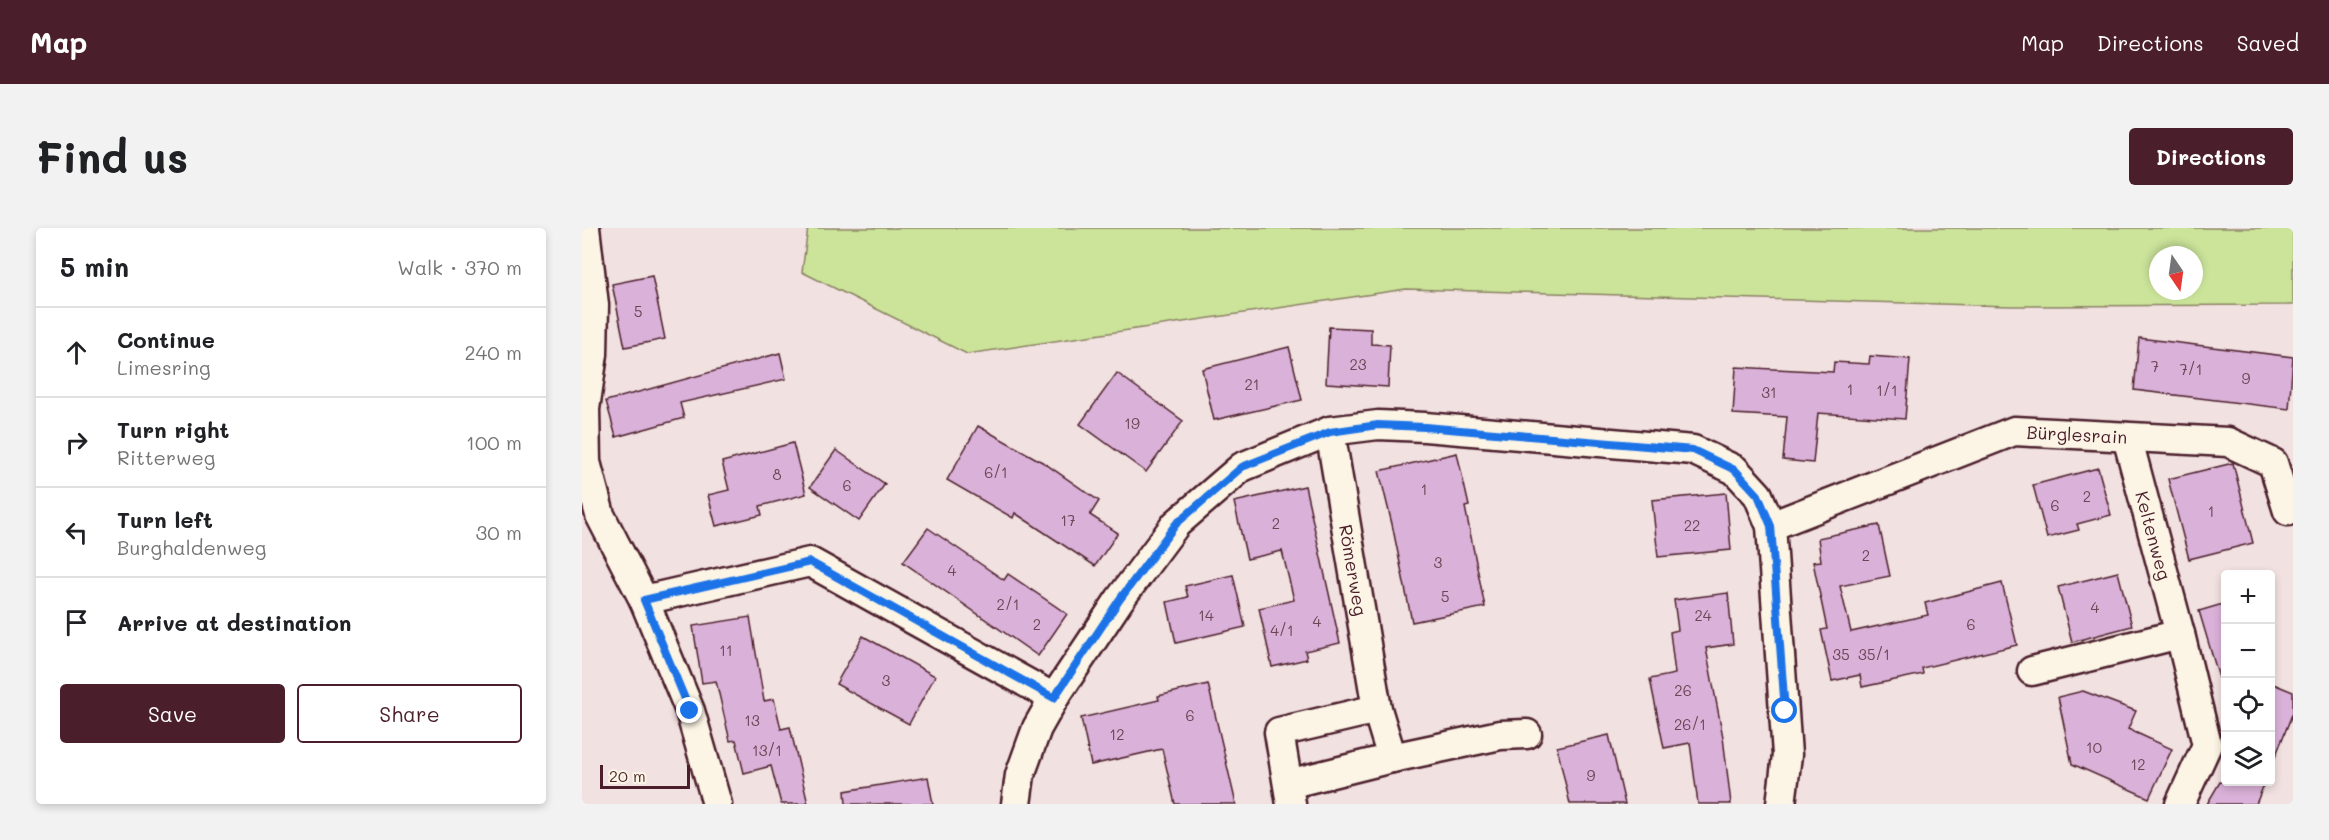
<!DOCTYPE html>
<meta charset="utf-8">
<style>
body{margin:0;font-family:Mali,sans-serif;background:#f2f2f2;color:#202124}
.controls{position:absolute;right:18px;bottom:18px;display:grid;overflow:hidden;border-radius:6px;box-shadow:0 3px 9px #0003}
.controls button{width:54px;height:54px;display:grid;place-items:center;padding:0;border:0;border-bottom:2px solid #e0e0e0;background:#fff;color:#202124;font:30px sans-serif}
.compass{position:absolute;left:1567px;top:18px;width:54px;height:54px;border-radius:50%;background:#fff;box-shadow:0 3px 9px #0003;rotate:167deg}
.scale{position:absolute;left:18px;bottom:15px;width:90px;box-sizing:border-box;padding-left:6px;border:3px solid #4a1f2b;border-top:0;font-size:16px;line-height:21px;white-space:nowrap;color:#4a1f2b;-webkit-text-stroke:4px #fcf5e5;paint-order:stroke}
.stop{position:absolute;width:18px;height:18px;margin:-14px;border:4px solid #1a73e8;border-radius:50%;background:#fff}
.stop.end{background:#1a73e8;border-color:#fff;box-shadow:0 2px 6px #0008}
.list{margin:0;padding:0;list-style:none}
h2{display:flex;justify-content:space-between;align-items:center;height:78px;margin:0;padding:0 24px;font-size:26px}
h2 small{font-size:20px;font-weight:400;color:#757577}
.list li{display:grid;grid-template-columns:39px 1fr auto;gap:18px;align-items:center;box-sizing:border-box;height:90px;padding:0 24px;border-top:2px solid #e0e0e0}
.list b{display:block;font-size:22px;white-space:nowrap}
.list p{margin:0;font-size:20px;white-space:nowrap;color:#757577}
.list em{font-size:20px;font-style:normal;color:#757577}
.actions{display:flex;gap:12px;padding:18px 24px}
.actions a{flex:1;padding:14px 0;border:2px solid #4a1f2b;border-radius:6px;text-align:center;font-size:21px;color:#4a1f2b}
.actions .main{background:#4a1f2b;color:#fff}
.icon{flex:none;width:33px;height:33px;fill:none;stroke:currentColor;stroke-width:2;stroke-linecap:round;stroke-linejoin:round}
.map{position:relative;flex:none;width:1711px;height:576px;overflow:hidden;border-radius:6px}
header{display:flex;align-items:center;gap:36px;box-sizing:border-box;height:84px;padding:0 30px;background:#4a1f2b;color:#fff}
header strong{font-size:28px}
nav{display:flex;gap:33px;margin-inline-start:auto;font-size:21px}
.intro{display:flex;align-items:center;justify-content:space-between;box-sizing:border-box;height:144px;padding:0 36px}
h1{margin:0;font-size:42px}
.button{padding:15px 27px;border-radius:6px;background:#4a1f2b;color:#fff;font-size:21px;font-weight:700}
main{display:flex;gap:36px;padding:0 36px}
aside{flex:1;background:#fff;border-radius:6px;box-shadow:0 3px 9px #0003}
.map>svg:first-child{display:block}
.green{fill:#cbe49a;stroke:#8a8262;stroke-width:1.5;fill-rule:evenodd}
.building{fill:#dab1d8;stroke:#4a1f2b;stroke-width:1.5}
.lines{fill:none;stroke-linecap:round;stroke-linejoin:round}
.minor-casing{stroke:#4a1f2b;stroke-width:33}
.minor{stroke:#fcf5e5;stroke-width:28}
.route{stroke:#1a73e8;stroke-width:8}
.labels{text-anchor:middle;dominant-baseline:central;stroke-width:4.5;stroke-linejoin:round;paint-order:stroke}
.number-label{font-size:15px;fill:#6e4456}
.street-label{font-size:18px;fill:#4a1f2b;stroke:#fcf5e5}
</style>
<header>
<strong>Map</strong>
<nav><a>Map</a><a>Directions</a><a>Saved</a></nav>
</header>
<div class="intro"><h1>Find us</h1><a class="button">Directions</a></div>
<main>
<aside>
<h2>5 min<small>Walk · 370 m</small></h2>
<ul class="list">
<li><svg class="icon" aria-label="ahead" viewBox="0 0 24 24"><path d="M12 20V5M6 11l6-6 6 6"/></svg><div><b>Continue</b><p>Limesring</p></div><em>240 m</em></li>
<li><svg class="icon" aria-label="right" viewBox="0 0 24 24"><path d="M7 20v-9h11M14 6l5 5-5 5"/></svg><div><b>Turn right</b><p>Ritterweg</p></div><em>100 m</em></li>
<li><svg class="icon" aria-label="left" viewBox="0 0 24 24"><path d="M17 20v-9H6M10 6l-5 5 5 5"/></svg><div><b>Turn left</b><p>Burghaldenweg</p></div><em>30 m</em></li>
<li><svg class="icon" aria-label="arrive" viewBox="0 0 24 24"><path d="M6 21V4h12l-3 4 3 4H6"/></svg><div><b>Arrive at destination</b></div></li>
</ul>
<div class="actions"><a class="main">Save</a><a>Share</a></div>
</aside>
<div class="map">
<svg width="1711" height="576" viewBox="0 0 1711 576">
<rect width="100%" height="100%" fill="#f2e1e1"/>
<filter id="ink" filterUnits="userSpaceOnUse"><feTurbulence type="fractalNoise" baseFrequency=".0167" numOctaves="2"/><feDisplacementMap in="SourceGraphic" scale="12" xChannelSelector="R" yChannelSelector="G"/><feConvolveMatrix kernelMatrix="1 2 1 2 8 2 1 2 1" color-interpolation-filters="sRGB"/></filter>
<g filter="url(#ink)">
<path class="green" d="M226 0H1711V77L1429 78 824 61 385 126 220 44ZM1576 27H1612V63H1576Z"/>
<g class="building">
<path d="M70 48 83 111 43 119 30 56Z"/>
<path d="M747 99 789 101V116L808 117 806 159 744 155Z"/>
<path d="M1557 110 1711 129 1707 181 1552 162Z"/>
<path d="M707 119 720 172 632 192 620 141Z"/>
<path d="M198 125 204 151 98 175 102 190 34 209 24 173Z"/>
<path d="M1288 128 1328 131 1323 191 1236 185 1231 235 1201 232 1205 189 1151 186 1154 139 1251 144 1252 134 1287 136Z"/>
<path d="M535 145 601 193 564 244 498 196Z"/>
<path d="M396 198 462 235 517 273 508 287 536 305 513 338 433 285 431 290 365 252Z"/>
<path d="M211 215 224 266 178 278 180 287 134 298 126 267 147 262 140 234Z"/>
<path d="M254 222 303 256 277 293 228 259Z"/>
<path d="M875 225 887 278 883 279 903 379 830 394 810 296 797 243Z"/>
<path d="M1651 235 1671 315 1607 331 1586 251Z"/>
<path d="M1516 240 1529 287 1495 296 1497 302 1465 310 1451 257Z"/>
<path d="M723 258 758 415 723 423 725 431 690 439 677 380 712 372 700 323 665 331 652 274Z"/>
<path d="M1144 265 1149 322 1076 329 1070 272Z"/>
<path d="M1297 297 1308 348 1258 358 1269 404 1346 387 1343 375 1420 355 1435 417 1340 440 1341 446 1280 459 1278 447 1250 453 1239 402 1245 401 1231 334 1239 333 1236 310Z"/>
<path d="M346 300 422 352 426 346 485 386 456 428 321 334Z"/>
<path d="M1536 344 1550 398 1490 414 1476 359Z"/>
<path d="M651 347 663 399 594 415 585 374 606 369 603 358Z"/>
<path d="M1146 365 1151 416 1124 420 1141 509 1149 576H1116L1108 515 1082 520 1068 451 1093 446 1088 404 1096 402 1092 372Z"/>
<path d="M1644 375V449L1637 450 1617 383Z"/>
<path d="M168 389 182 473 192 471 199 501 208 499 226 576H199L189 538 162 545 154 512 148 513 134 453 120 455 111 398Z"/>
<path d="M281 408 353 448 327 496 254 456Z"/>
<path d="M1689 455 1711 464V484L1690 537Z"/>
<path d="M626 456 654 576H593L580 521 509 537 499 490 577 472 576 468Z"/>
<path d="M1501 463 1554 483 1546 501 1590 521 1567 570 1490 536 1476 469Z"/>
<path d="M1027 507 1043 576H988L975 519Z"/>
<path d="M346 549 351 576H264L263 563Z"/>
<path d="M1638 554H1683L1674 576H1625Z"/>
</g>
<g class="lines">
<defs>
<g id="minor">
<path d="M3 0 12 77 11 126 3 181 4 234 18 287 62 372 108 483 135 576"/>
<path id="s1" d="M748 203 795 481"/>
<path id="s2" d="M1545 209 1598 406 1625 517 1598 576"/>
<path id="s3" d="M1189 298 1432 203 1646 214 1691 235 1706 283"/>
<path d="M62 372 228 334 472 470"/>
<path d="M1450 443 1598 406"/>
<path d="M810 530 918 507 945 506"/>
<path d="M706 556 810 530 795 481 697 504 709 576"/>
<path d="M434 576 438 547 455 500 472 470 538 371 594 296 660 239 748 203 796 197 843 199 1111 222 1153 242 1176 267 1189 298 1205 527 1199 576"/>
</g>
</defs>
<use href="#minor" class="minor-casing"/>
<use href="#minor" class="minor"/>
</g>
</g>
<g class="lines" filter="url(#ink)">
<path class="route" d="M108 483 62 372 228 334 472 470 538 371 594 296 660 239 748 204 796 197 843 199 1111 222 1153 242 1176 267 1189 298 1203 483"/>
</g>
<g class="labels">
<g class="number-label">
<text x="56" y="83">5</text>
<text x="776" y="136">23</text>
<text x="1573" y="138">7</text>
<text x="1609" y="141">7/1</text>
<text x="1664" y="150">9</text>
<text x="670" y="156">21</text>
<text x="1268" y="161">1</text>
<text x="1305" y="162">1/1</text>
<text x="1187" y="164">31</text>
<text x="550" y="195">19</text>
<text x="414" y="244">6/1</text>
<text x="195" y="246">8</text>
<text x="265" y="257">6</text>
<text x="842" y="261">1</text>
<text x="1505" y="268">2</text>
<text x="1473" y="277">6</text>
<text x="1629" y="283">1</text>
<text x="486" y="292">17</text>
<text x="694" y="295">2</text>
<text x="1110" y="297">22</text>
<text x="1284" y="327">2</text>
<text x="856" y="334">3</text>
<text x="370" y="342">4</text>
<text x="863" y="368">5</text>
<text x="426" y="376">2/1</text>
<text x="1513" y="379">4</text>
<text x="624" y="387">14</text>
<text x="1121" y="387">24</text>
<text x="735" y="393">4</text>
<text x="455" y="396">2</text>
<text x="1389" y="396">6</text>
<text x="700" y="402">4/1</text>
<text x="144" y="422">11</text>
<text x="1259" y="426">35</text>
<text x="1292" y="426">35/1</text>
<text x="304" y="452">3</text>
<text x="1101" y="462">26</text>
<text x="608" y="487">6</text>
<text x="170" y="492">13</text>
<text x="1108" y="496">26/1</text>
<text x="535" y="506">12</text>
<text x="1512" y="519">10</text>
<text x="185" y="522">13/1</text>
<text x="1556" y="536">12</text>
<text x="1009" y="547">9</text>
</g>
<g class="street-label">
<text stroke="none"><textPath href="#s3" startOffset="324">Bürglesrain</textPath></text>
<text stroke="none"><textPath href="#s2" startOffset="102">Keltenweg</textPath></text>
<text stroke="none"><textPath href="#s1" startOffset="141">Römerweg</textPath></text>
</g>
</g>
</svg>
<div class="controls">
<button>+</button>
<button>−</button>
<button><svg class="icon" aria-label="locate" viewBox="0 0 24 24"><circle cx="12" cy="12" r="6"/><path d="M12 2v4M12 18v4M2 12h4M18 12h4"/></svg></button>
<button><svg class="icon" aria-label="layers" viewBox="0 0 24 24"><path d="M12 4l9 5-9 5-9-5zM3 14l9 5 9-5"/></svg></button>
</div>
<svg class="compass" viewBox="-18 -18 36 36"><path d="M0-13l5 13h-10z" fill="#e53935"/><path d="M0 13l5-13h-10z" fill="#757577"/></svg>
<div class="scale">20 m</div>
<div class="stop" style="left:1203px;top:483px"></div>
<div class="stop end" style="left:108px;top:483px"></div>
</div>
</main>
